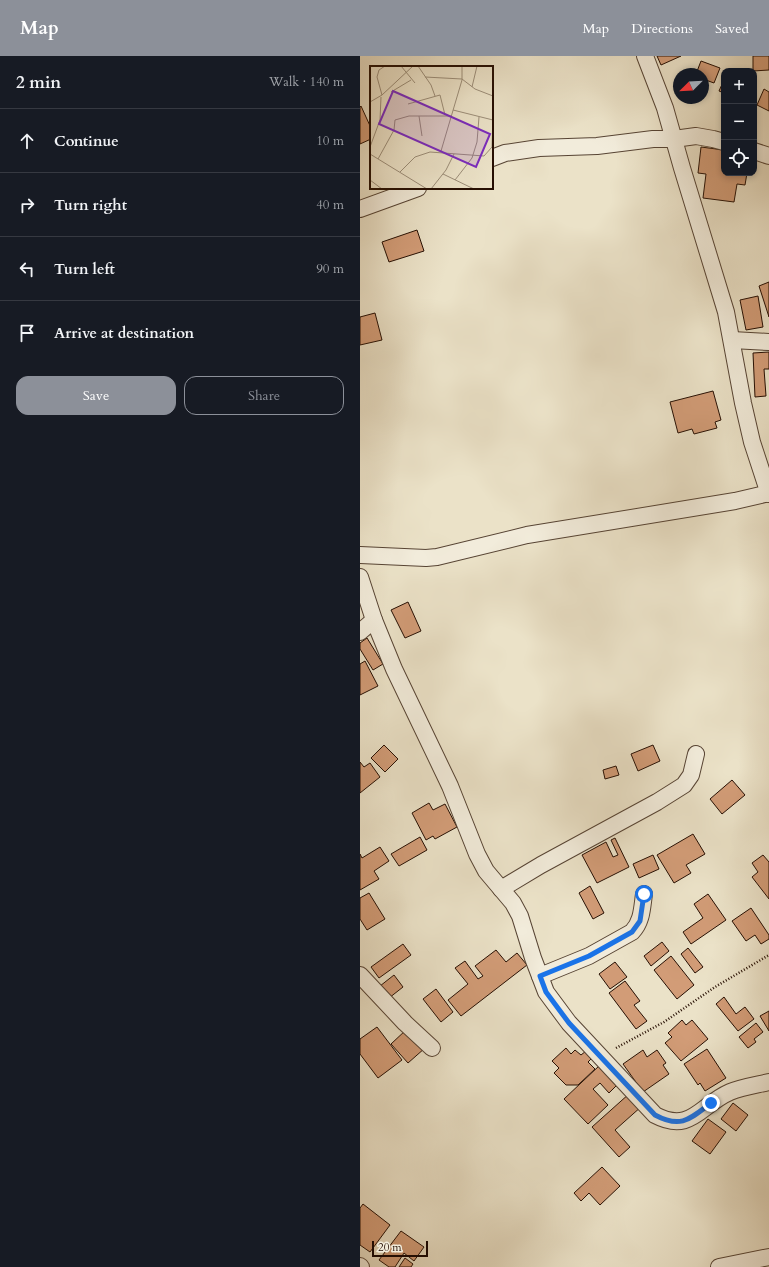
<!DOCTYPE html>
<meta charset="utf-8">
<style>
body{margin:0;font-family:Cardo,serif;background:#20242c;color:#f1f3f6}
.controls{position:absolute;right:12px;top:12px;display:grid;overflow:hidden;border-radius:8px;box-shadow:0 2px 6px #0003}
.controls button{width:36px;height:36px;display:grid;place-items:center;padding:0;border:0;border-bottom:1px solid #363941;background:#171b24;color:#f1f3f6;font:20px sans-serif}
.compass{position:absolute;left:313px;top:12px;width:36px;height:36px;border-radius:50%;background:#171b24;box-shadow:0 2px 6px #0003;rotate:246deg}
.scale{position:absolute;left:12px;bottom:10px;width:56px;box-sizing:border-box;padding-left:4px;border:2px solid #260f03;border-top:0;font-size:11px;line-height:14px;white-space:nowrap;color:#260f03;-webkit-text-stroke:3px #f2ecdb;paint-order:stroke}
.stop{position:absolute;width:12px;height:12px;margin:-9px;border:3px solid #1a73e8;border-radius:50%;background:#fff}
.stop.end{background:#1a73e8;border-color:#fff;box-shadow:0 1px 4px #0008}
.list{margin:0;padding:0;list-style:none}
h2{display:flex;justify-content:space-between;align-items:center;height:52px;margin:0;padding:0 16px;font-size:17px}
h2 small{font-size:13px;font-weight:400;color:#9ea1a6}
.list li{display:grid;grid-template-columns:26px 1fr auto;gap:12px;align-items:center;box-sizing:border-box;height:64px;padding:0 16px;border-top:1px solid #363941}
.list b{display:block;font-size:15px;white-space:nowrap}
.list em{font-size:13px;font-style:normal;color:#9ea1a6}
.actions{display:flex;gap:8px;padding:12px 16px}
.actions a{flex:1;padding:9px 0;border:1px solid #8c9099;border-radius:12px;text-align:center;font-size:14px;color:#8c9099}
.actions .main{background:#8c9099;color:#fff}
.icon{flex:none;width:22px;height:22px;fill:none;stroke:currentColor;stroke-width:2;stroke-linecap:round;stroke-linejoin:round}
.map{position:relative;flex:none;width:409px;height:1211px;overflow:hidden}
header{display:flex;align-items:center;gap:24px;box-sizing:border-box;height:56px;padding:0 20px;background:#8c9099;color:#fff}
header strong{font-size:19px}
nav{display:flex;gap:22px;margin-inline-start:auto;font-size:14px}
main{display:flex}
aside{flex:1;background:#171b24}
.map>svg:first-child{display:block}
.building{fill:#d29c77;stroke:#260f03}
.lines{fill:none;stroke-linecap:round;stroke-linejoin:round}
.minor-casing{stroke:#574434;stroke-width:18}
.path{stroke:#260f03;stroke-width:2.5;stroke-dasharray:1 2;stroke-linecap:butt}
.minor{stroke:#f2ecdb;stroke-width:16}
.route{stroke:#1a73e8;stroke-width:5}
.inset-road{fill:none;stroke:#9c8e79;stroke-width:1}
.view{fill:#7b2cbf;fill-opacity:0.15;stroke:#7b2cbf;stroke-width:2}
.inset-edge{fill:none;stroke:#260f03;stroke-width:2}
</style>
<header>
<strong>Map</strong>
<nav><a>Map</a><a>Directions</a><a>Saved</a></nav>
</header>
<main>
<aside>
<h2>2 min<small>Walk · 140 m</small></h2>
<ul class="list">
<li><svg class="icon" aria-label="ahead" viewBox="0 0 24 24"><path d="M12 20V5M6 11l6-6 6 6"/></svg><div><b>Continue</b></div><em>10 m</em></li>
<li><svg class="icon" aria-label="right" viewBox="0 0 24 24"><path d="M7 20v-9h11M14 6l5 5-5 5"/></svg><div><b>Turn right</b></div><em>40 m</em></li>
<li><svg class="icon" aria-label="left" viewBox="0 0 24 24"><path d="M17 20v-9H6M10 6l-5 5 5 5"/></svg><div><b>Turn left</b></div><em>90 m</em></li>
<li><svg class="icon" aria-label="arrive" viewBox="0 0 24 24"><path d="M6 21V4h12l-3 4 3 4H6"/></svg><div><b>Arrive at destination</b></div></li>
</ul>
<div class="actions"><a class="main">Save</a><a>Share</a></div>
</aside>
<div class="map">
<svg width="409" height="1211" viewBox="0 0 409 1211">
<rect width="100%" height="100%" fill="#ebe2c8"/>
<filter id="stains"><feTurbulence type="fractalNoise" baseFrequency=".005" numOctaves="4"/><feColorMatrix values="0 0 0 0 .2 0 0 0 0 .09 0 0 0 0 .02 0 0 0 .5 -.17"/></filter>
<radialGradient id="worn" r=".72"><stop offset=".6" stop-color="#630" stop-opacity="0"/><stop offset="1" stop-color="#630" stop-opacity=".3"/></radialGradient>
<g class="building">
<path d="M297 0H321L301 9Z"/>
<path d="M393 0H409V14L393 15Z"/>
<path d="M341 5 360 12 354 27 343 23V18H336Z"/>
<path d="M364 24V37L359 35Z"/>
<path d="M404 33 409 36V55L397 49Z"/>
<path d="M1 50 11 72V83L0 88V51Z"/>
<path d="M341 91 364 94V117H387L385 129 377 128 374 146 343 142 346 118 338 117Z"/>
<path d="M57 174 64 195 29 206 22 186Z"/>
<path d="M409 226V261L399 230Z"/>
<path d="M398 240 403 271 386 274 380 244Z"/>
<path d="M15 257 22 284 0 289V261Z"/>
<path d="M409 296V313H404L406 340 395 341 393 297Z"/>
<path d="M353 335 361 364 355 366 357 372 334 378 332 373 318 377 310 346Z"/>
<path d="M48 546 61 575 45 582 31 554Z"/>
<path d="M7 582 23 608 13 614 0 593V587Z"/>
<path d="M5 605 18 630 0 639V608Z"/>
<path d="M24 689 38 703 25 716 11 702Z"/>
<path d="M293 689 300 705 278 715 271 698Z"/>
<path d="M0 706 4 711 10 707 20 721 0 737Z"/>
<path d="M256 710 259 719 245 723 243 714Z"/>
<path d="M372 724 385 739 362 758 350 743Z"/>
<path d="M69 747 73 754 85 748 97 771 75 783 73 780 66 784 52 757Z"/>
<path d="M333 778 345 798 326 809 331 817 314 827 297 799Z"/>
<path d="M60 781 67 794 39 810 31 798Z"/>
<path d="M255 782 269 811 237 827 222 799 246 786 253 801 258 799 251 784Z"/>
<path d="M20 791 29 805 14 815 19 823 0 834V798L2 802Z"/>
<path d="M293 799 299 813 279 822 273 808Z"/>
<path d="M403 799 409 806V843L392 821 398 816 392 807Z"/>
<path d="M230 830 244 857 233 863 219 837Z"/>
<path d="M9 837 25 863 7 874 0 863V842Z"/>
<path d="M348 838 366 864 331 888 323 876 343 862 334 848Z"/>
<path d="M391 852 409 879V883L401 888 395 879 386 885 372 865Z"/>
<path d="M302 886 309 895 291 910 284 900Z"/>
<path d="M43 888 51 899 19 922 11 911Z"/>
<path d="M328 892 343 911 335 917 321 898Z"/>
<path d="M136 894 146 906 157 897 167 909 101 960 88 944 108 928 95 912 105 905 118 923 123 920 115 910Z"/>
<path d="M311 900 334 929 317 943 294 914Z"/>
<path d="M255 906 267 921 250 933 239 918Z"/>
<path d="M34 919 43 931 29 942 20 930Z"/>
<path d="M265 925 280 945 274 949 287 965 276 973 249 937Z"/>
<path d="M76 933 93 956 81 966 63 943Z"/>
<path d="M364 941 376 958 385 951 394 963 378 975 356 948Z"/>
<path d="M409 955V975L400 960Z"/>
<path d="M322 964 326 969 332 964 348 983 321 1005 305 987 312 981 308 977Z"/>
<path d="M396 967 403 976 394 983 396 986 388 992 379 981Z"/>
<path d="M17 971 42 1004 18 1022 0 998V983Z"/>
<path d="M47 973 65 992 48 1007 31 988Z"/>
<path d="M206 992 211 998 215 994 221 999 226 995 232 1002 228 1006 235 1013 218 1029H206L194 1017 199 1012 192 1005Z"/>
<path d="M347 993 366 1022 345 1035 340 1027 338 1029 324 1008Z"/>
<path d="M283 994 287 1001 297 994 306 1007 303 1009 309 1018 283 1036 263 1008Z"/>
<path d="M240 1009 258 1028 249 1037 240 1027 233 1033 248 1049 228 1068 204 1043Z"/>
<path d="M270 1037 282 1050 255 1074 270 1091 259 1101 232 1071Z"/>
<path d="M373 1047 388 1059 376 1075 361 1063Z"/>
<path d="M348 1063 366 1076 350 1098 332 1085Z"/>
<path d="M242 1111 260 1130 240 1149 229 1137 221 1145 214 1137Z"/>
<path d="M3 1148 30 1169 10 1196 0 1189V1152Z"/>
<path d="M41 1175 64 1191 54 1205 44 1197 35 1211H29L19 1204Z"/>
<path d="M45 1202 53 1208 51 1211H39Z"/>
</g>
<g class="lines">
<defs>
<g id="minor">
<path d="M285 0 305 52 322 112 366 256 383 347 392 386 409 438"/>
<path d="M394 95 409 100"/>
<path d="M132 102 145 97 179 92 237 90 293 83H314L336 80 353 83 364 86"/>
<path d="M0 153 58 132"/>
<path d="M372 284 409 286"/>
<path d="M0 499 66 502 77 501 167 479 375 445 409 437"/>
<path d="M0 521 14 564 34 613 90 730 117 798 126 815 153 847 160 860 173 902 186 936 209 967 295 1059C331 1078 340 1049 370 1036 382 1031 396 1029 409 1026"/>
<path d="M0 576 14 564"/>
<path d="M141 833 181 809 297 746 324 729 331 719 336 698"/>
<path d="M0 919 45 967 72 992"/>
<path d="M180 920 229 900 272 876C282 866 282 852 284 838"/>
<path d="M0 1210 1 1211"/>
<path d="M359 1211 409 1201"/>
</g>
</defs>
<use href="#minor" class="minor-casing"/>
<path class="path" d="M256 992 304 966 355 931 409 899"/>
<use href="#minor" class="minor"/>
</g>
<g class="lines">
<path class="route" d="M284 838 280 865 272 876 229 900 180 920 186 936 209 967 295 1059C321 1073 330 1063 351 1047"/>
</g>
<g transform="translate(10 10)">
<rect width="123" height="123" fill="#ebe2c8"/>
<path class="inset-road" d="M31 0 45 17M48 0 61 19 65 30M55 11 92 13 105 23 123 30M102 21 107 0M21 26 41 14M12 29 7 11 9 4 15 0M0 36 12 29 43 0M38 38 70 29 75 49M83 44 123 54M49 50 52 70M0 81 10 54 11 31M71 85 92 14V0M0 88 57 123M8 93 24 64 25 54 39 50H81M30 106 45 91 60 86 114 90 122 81 123 49M73 108 104 123M0 114 12 123M85 114 102 92 107 76 109 51M61 123 76 104 84 88"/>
<path class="view" d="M23 25 120 68 106 101 9 58Z"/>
<rect width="123" height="123" class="inset-edge"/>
</g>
<rect width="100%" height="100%" filter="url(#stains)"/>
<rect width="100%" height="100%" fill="url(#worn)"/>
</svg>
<div class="controls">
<button>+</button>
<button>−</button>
<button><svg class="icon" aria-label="locate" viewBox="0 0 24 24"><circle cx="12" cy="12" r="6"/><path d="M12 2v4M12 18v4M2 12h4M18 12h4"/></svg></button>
</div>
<svg class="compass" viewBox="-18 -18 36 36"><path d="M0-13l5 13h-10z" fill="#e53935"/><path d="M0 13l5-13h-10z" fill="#9ea1a6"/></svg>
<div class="scale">20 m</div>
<div class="stop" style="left:284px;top:838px"></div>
<div class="stop end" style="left:351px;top:1047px"></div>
</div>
</main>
